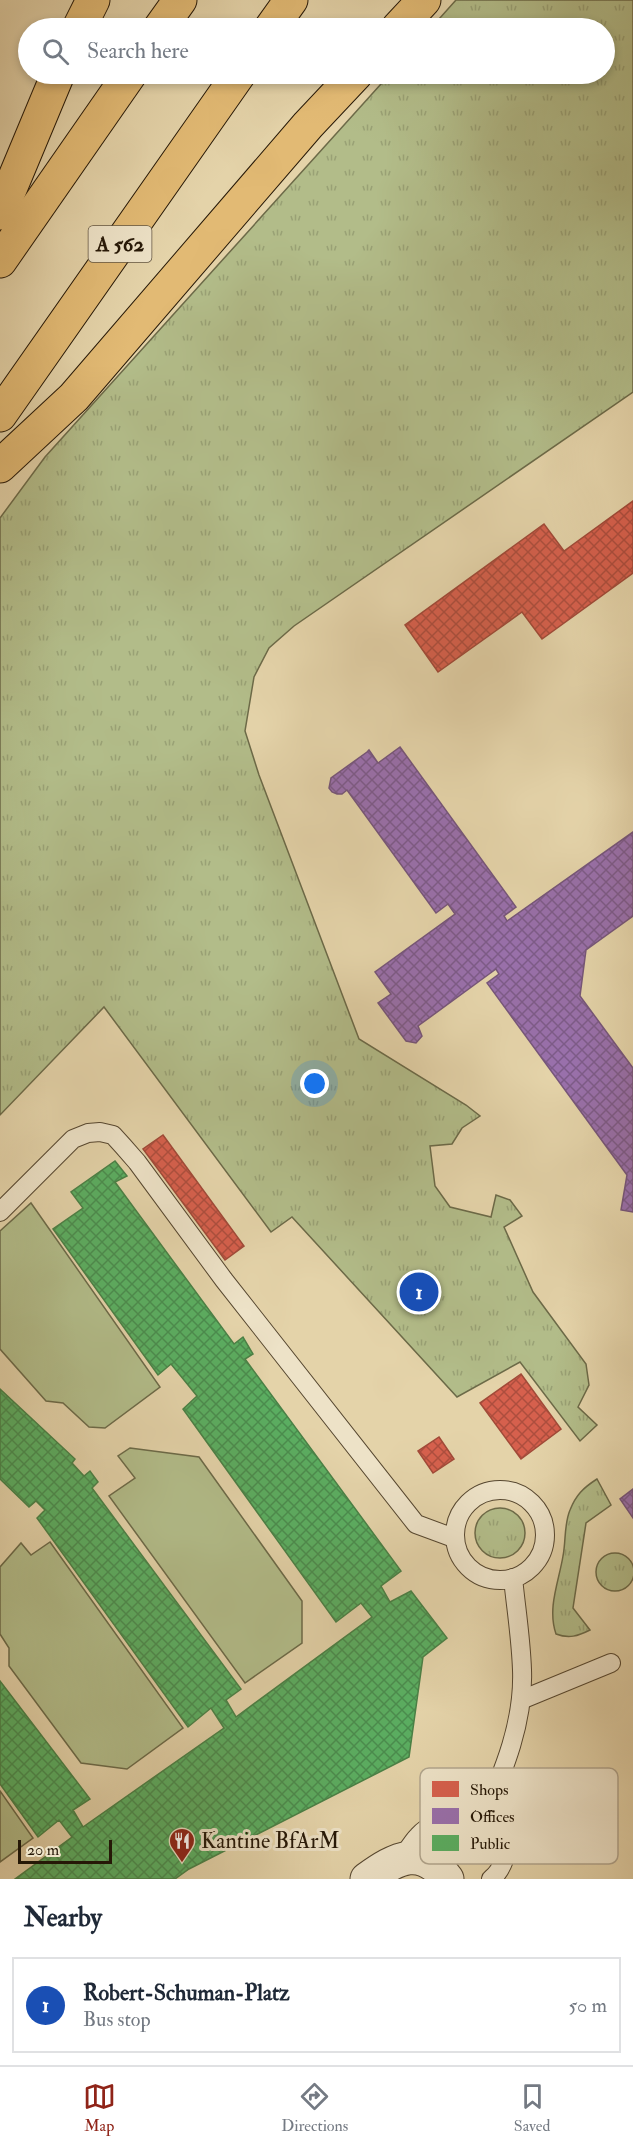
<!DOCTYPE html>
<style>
body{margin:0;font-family:"IM FELL Double Pica",serif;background:#f2f2f3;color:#1f2937}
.scale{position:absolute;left:18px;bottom:15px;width:94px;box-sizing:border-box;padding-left:6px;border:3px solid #261807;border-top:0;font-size:16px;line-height:21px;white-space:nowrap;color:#261807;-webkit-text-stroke:4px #ede2c7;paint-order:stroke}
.you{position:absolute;left:315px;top:1084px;width:21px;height:21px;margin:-15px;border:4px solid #fff;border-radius:50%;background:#1a73e8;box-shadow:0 0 0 9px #1a73e833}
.badge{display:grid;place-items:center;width:39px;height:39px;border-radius:50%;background:#8f2418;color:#fff;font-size:20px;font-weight:700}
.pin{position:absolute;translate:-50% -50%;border:3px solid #fff;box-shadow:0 2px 6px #0006}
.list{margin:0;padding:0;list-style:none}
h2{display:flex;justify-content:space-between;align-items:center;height:78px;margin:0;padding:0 24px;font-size:26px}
h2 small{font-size:20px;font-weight:400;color:#747a83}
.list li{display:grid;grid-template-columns:39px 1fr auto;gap:18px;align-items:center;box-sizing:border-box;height:96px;margin:0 12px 12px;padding:0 12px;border:2px solid #e0e1e3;border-radius:0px}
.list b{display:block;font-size:22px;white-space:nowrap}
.list p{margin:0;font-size:20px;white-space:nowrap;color:#747a83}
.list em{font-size:20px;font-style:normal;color:#747a83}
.icon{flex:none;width:33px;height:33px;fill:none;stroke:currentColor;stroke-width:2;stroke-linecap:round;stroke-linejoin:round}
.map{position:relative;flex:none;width:633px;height:1879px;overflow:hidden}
.search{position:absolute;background:#fff;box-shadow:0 3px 9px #0003;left:18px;right:18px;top:18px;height:66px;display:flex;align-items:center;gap:15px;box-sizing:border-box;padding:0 21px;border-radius:33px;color:#747a83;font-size:22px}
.sheet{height:186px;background:#fff}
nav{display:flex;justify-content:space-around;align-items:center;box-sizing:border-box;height:84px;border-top:2px solid #e0e1e3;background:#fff;font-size:16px;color:#747a83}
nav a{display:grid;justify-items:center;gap:3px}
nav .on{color:#8f2418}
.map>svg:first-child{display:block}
.grass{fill:url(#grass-tufts);stroke:#6c6a48;stroke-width:1.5}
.green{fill:#b2bc89;stroke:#6c6a48;stroke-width:1.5}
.shops{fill:url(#shops-cross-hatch);stroke:#a14a38;stroke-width:1.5}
.offices{fill:url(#offices-cross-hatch);stroke:#76567a;stroke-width:1.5}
.public{fill:url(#public-cross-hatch);stroke:#4a8146;stroke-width:1.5}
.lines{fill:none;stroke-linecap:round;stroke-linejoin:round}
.service-casing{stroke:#564730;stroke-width:20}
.minor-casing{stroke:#564730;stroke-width:35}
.motorway-casing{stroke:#261807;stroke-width:35}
.service{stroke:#ede2c7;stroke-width:18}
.minor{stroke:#ede2c7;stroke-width:33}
.motorway{stroke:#e2ba74;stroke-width:33}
.labels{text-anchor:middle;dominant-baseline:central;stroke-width:6;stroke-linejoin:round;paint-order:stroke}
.shield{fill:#ede2c7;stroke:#625541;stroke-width:1.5}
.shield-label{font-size:21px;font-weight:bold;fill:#261807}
.poi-label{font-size:22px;fill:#261807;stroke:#ede2c7;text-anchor:start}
.key{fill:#ede2c7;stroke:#b1a58d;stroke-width:1.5}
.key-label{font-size:16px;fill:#261807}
</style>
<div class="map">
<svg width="633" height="1879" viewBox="0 0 633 1879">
<defs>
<pattern id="grass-tufts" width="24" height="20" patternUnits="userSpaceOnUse" patternTransform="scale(1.5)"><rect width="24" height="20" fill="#b2bc89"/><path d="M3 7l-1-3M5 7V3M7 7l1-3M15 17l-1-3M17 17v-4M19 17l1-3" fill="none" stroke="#99a175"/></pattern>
<pattern id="shops-cross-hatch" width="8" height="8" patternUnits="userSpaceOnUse" patternTransform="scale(1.5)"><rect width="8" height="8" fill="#d6604d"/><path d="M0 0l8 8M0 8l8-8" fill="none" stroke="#ad4e3e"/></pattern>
<pattern id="offices-cross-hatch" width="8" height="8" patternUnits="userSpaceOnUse" patternTransform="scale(1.5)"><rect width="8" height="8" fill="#9970ab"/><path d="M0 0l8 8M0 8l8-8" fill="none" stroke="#7d5b89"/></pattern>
<pattern id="public-cross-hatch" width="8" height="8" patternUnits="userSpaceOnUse" patternTransform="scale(1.5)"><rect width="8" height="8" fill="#5aae61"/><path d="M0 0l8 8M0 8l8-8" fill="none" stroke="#4a8d4e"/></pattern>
</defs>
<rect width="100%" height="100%" fill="#e4d3a9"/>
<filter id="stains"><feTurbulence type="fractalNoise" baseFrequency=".00333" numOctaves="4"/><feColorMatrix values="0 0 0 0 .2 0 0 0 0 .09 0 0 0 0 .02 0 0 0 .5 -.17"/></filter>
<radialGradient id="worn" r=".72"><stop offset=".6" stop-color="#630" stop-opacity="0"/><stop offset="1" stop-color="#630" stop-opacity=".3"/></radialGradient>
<g class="grass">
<path d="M456 0H633V392L294 626 269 648 254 677 245 731 259 775 359 1039 466 1105 480 1116 462 1128 452 1144 430 1146 435 1186 450 1207 491 1217 496 1195 510 1200 522 1216 504 1227 533 1292 586 1364 589 1385 578 1407 597 1425 580 1441 520 1362 457 1397 292 1217 271 1232 104 1007 0 1115V518L45 457 390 74H604V28H431Z"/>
<path d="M597 1479 611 1505 586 1523 573 1608 590 1630C578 1636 569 1639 556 1634 547 1608 559 1581 563 1556 566 1541 564 1524 570 1510 576 1495 583 1488 597 1479Z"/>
<circle cx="500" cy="1533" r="25"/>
<circle cx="615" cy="1572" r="19"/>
</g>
<g class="green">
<path d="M31 1203 160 1387 105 1428 89 1427 63 1403 46 1401 0 1349V1231Z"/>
<path d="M130 1448 199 1457 302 1601V1643L245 1683 109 1496 135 1478 118 1456Z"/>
<path d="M50 1542 183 1728 127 1769 81 1763 9 1666V1648L0 1634V1567L21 1543 31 1555Z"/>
<path d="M0 1791 33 1838 0 1862Z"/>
</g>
<g class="shops">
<path d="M633 501V573L542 639 522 612 438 672 405 625 544 524 564 551Z"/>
<path d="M163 1135 244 1246 225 1260 143 1149Z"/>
<path d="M521 1374 561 1429 521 1459 480 1403Z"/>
<path d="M439 1437 454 1459 433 1473 418 1451Z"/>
</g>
<g class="offices">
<path d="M400 747 516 907 504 916 507 921 633 832V916L586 950 580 996 633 1068V1212L621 1210 627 1175 487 983 499 974 496 969 418 1026 422 1036 416 1043 406 1041 378 1003 391 994 375 972 455 914 448 904 436 913 347 790 342 794H337L332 792 329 788 331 778 367 752 369 750 378 763Z"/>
<path d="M633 1489V1518L620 1499Z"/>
</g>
<path class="public" d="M115 1161 127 1176 115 1182 234 1344 243 1337 253 1354 245 1359 401 1571 381 1586 390 1602 411 1591 447 1638 423 1657 409 1757 189 1869 175 1879H15L72 1837 59 1820 38 1837 0 1784V1681L90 1799 73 1810 83 1827 224 1728 211 1708 188 1727 37 1518 45 1510 36 1501 29 1507 0 1479V1389L75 1459 72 1463 84 1476 90 1471 98 1482 92 1488 241 1689 226 1700 236 1717 372 1617 361 1603 336 1622 183 1409 197 1396 171 1364 158 1375 53 1229 83 1208 71 1192Z"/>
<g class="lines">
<defs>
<g id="service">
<path d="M0 1212 73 1139 88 1133 100 1132 113 1135 123 1146 137 1162 224 1280 416 1524 454 1538"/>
<circle cx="500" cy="1535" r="45"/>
<path d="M521 1700 611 1663"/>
<path d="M484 1816C504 1770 524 1722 522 1670 521 1639 516 1608 513 1578"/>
<path d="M402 1858C407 1851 412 1842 418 1836 438 1814 487 1802 503 1834 507 1841 508 1852 504 1860 501 1868 498 1874 491 1879"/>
</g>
<path id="minor" d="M367 1879C396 1858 422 1844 447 1879"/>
<g id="motorway">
<path d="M79 28 93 0"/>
<path d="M160 28 180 0"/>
<path d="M271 28 291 0"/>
<path d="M398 28 424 0"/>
<path d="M0 213 58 74"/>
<path d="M0 261 130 74"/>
<path d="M0 415 239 74"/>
<path d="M0 466 74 397 308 125 356 74"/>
</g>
</defs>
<use href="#service" class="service-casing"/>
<use href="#minor" class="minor-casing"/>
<use href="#motorway" class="motorway-casing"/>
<use href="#service" class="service"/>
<use href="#minor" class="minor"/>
<use href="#motorway" class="motorway"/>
</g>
<defs>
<symbol id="restaurant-pin" viewBox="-11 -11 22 30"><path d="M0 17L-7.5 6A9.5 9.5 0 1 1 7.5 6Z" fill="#8f2418" stroke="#ede2c7"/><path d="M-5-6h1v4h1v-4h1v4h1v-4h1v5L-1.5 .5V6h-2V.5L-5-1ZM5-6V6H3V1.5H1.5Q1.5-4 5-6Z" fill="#fff"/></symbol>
</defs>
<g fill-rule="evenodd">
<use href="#restaurant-pin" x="167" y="1826" width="30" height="40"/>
</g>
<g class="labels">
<rect class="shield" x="88.5" y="226" width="63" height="36" rx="4.5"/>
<g class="shield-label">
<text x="120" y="244">A 562</text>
</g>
<g class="poi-label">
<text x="201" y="1841">Kantine BfArM</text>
</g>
</g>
<rect x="420" y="1768" width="198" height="96" rx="9" class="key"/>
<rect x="432" y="1781" width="27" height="16" fill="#d6604d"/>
<rect x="432" y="1808" width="27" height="16" fill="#9970ab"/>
<rect x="432" y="1835" width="27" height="16" fill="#5aae61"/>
<g class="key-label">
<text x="470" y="1795">Shops</text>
<text x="470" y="1822">Offices</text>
<text x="470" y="1849">Public</text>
</g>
<rect width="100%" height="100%" filter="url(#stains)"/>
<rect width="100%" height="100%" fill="url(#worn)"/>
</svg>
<div class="scale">20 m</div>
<div class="you"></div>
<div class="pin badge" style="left:419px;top:1292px;background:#1a4fb4">1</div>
<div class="search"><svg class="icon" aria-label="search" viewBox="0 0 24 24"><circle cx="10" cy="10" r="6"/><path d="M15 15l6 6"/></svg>Search here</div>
</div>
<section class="sheet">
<h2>Nearby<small></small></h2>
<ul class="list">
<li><span class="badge" style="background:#1a4fb4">1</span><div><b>Robert-Schuman-Platz</b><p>Bus stop</p></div><em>50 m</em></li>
</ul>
</section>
<nav>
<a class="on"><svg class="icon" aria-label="map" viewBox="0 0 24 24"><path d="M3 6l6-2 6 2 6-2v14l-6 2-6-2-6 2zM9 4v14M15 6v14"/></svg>Map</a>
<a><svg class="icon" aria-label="directions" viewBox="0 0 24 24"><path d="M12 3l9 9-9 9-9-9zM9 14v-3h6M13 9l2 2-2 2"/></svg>Directions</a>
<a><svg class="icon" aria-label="saved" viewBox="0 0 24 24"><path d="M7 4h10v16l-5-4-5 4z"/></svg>Saved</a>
</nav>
